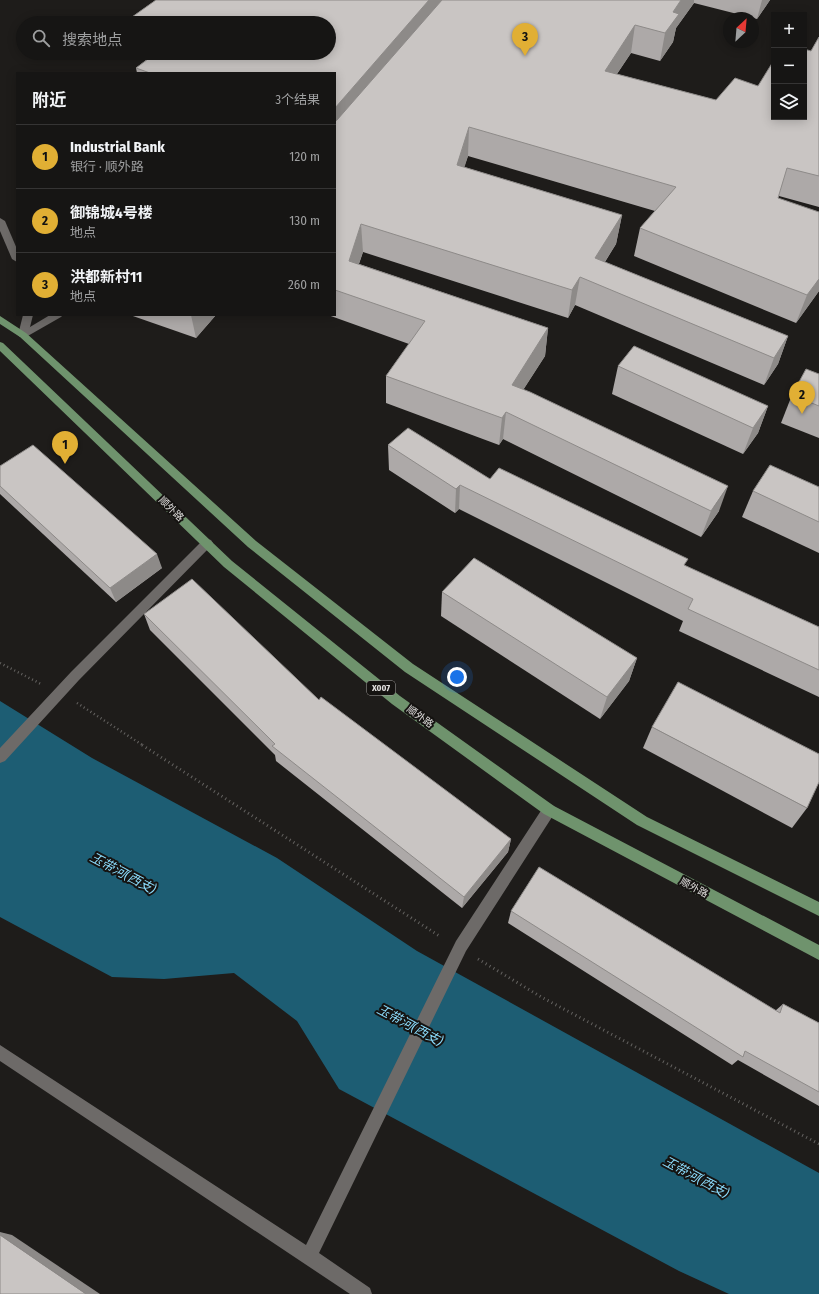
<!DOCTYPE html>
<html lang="zh">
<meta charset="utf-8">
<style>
body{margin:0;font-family:"Fira Sans Condensed","Noto Sans SC",sans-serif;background:#232222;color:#f1f3f6}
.controls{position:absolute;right:12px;top:12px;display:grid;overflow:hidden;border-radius:0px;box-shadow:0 2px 10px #0003}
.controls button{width:36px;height:36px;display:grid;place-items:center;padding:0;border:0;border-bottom:1px solid #353434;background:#161514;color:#f1f3f6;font:20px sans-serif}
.compass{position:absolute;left:723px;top:12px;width:36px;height:36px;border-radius:50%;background:#161514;box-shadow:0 2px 10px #0003;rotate:26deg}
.you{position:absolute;left:457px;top:677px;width:14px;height:14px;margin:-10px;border:3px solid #fff;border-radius:50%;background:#1a73e8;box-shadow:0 0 0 6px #1a73e833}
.badge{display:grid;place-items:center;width:26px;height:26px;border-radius:50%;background:#e1af34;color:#111;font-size:13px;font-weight:700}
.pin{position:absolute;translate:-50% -33px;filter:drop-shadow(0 1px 2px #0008)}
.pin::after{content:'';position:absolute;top:21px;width:14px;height:12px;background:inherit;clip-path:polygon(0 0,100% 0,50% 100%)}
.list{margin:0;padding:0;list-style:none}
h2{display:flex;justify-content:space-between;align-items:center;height:52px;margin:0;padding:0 16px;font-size:17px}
h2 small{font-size:13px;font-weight:400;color:#9e9fa0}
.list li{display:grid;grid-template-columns:26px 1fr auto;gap:12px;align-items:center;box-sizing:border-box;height:64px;padding:0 16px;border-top:1px solid #353434}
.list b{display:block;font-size:15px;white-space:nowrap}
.list p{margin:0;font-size:13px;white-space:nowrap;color:#9e9fa0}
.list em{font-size:13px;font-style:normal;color:#9e9fa0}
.icon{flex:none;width:22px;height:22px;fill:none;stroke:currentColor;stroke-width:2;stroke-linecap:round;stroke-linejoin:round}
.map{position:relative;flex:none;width:819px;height:1294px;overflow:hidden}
.search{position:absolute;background:#161514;box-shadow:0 2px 10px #0003;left:16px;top:16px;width:320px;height:44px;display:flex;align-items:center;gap:10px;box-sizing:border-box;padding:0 14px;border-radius:22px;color:#9e9fa0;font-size:15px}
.panel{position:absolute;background:#161514;box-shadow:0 2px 10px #0003;left:16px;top:72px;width:320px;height:244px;border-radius:0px}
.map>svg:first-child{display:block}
.water{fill:#1d5d73}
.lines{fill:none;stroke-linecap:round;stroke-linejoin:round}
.path-far1{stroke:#656361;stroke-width:2.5;stroke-dasharray:1 3;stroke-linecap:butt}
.path{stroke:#656361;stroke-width:3;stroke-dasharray:1 3.5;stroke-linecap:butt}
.lane{fill:#6d6a68;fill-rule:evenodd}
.street{fill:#6d6a68;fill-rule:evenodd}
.primary{fill:#6f936d;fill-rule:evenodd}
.wall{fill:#ada9a8}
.shaded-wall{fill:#8d8a88}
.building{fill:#c9c5c3;stroke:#8d8a88}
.labels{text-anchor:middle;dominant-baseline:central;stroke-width:4;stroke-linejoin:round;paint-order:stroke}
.shield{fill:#151311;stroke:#a4a2a0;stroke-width:1}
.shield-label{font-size:9px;font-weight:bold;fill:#e1dfde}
.street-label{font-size:10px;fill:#e1dfde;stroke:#151311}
.near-water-label{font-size:13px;font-style:italic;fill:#8bdbfb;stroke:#151311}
</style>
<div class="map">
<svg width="819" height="1294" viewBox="0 0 819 1294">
<rect width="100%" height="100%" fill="#1e1c1a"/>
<path class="water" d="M0 701 92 758 277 858 417 951 819 1173V1294H729L679 1271 339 1089 297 1021 234 973 164 979 112 977 0 917Z"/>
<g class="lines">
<g class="path-far1">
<path d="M0 663 41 684"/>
<path d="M77 703 144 746"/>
</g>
<g class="path">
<path d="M142 745 441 937"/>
<path d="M478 959 543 998 819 1144"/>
</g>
<path class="lane" d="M50 315H63L61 317 26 337H20L18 335 20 333Z"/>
<g class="street">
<path d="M0 218 5 221 17 249V262L12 259 0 231Z"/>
<path d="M23 315H33L28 335 23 338 18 335Z"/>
<path d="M207 539 211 540 213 543 211 546 79 680 5 761 0 763V748L71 672 203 540Z"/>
<path d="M549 804 554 806 556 810 554 814 466 951 319 1253 370 1288 372 1294H350L0 1061V1045L306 1245 456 941 544 806Z"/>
</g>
<g class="primary">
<path d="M0 316 26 333 256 541 413 664 647 817 819 902V916L637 825 405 672 248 547 20 337 0 324Z"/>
<path d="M0 342 3 343 232 561 400 696 554 806 819 945V960L544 814 392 704 224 567 0 351Z"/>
</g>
</g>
<g class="wall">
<path d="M156 0H770L757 19 694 3 676 28 673 42 660 61 631 53 617 74 716 100 758 86 811 51 819 37V207L779 196 778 198 819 291 796 323 634 256 640 228 655 211 468 156 464 167 622 215 616 244 605 262 788 336 778 364 764 385 575 305 568 318 363 252 359 264 548 328 545 356 523 390 719 511 701 537 503 439 499 445 386 403V376L409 344 328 315H335V73H137L136 68 150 57 138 53H329V23H125V22Z"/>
<path d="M130 315H216L196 338Z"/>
<path d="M618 366 768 406 758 433 743 454 612 394Z"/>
<path d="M819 374V438L781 423 792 395Z"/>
<path d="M388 445 490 479 685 566 819 627V697L679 631 683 621 459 509 455 513 389 470Z"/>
<path d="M0 466 162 568 116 602 0 494Z"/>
<path d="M819 487V553L742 517 753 491Z"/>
<path d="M442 592 637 658 629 681 600 719 441 616Z"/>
<path d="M144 614 319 700 511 839 508 852 462 908 276 761 275 755 150 630Z"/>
<path d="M652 727 807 808 792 828 643 748Z"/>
<path d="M511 911 775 1011 783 1004 819 1023V1106L738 1060 732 1065 508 923Z"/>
</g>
<g class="shaded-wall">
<path d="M429 0H453L335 139V108Z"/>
<path d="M681 0H694V3L676 28 673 42 660 61 665 33 673 12Z"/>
<path d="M762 0H770L757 19Z"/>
<path d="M635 25 631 53 600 99 605 71Z"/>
<path d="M469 127 468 156 456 194 457 165Z"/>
<path d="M622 215 616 244 592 282 595 258Z"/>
<path d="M361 224 363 252 350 289 349 261Z"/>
<path d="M580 277 575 305 568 318 572 290Z"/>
<path d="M819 279V291L796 323 807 295Z"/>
<path d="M191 315H216L196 338Z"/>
<path d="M548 328 545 356 509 412 512 385Z"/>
<path d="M788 336 778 364 764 385 774 358Z"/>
<path d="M768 406 758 433 743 454 753 428Z"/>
<path d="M506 412 503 439 499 445 502 418Z"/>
<path d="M460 485 459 509 455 513 456 489Z"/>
<path d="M728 486 719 511 701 537 711 511Z"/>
<path d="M157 554 162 568 116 602 110 588Z"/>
<path d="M637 658 629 681 600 719 607 697Z"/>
<path d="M511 839 508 852 462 908 464 897Z"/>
<path d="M0 1232 12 1235 100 1294H86L0 1235Z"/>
</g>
<g class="building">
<path d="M156 0H429L335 108V73H150L136 68 156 53H329V23H127L125 22Z"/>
<path d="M442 0H681L673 12 679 14 665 33 635 25 605 71 716 100 735 78 758 86 774 60V117H804V49L811 51 819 37V176L787 168 778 198 819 212V279L807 295 640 228 676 187 469 127 457 165 622 215 595 258 788 336 774 358 580 277 572 290 361 224 349 261 548 328 512 385 530 392 728 486 711 511 506 412 502 418 386 376 425 321 335 290V121L337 120Z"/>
<path d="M634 346 768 406 753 428 618 366Z"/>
<path d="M806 369 819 374V406L792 395Z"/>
<path d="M408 428 490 479 499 468 688 559 684 565 819 627V670L688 609 693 599 460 485 456 489 388 445Z"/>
<path d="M33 445 157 554 110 588 0 486V466Z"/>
<path d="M770 465 819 487V522L753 491Z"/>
<path d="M474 558 637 658 607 697 442 592Z"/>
<path d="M192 579 319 700 321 697 511 839 464 897 272 746 275 744 144 614Z"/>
<path d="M678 682 819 754V782L807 808 652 727Z"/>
<path d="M539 867 780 1013 783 1004 819 1023V1092L745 1051 743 1057 511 911Z"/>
<path d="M0 1235 86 1294H0Z"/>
</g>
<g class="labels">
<rect class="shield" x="367" y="681" width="28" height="14" rx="3"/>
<g class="shield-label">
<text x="381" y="688">X007</text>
</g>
<g class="street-label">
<text transform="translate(171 509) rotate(44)">顺外路</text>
<text transform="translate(420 717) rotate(36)">顺外路</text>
<text transform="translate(694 888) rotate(28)">顺外路</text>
</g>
<g class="near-water-label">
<text transform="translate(123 873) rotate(28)">玉带河(西支)</text>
<text transform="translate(410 1025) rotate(28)">玉带河(西支)</text>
<text transform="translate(696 1177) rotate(28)">玉带河(西支)</text>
</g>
</g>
</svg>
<div class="controls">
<button>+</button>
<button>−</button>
<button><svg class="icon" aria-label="layers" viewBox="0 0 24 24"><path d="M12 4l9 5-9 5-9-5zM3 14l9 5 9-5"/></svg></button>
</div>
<svg class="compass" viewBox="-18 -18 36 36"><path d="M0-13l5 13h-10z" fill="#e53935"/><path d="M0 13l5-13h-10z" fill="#9e9fa0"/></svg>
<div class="you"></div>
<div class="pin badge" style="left:65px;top:464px">1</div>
<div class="pin badge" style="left:802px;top:414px">2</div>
<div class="pin badge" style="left:525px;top:56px">3</div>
<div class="search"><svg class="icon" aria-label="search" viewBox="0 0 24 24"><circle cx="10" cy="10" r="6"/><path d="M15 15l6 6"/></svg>搜索地点</div>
<section class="panel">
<h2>附近<small>3个结果</small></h2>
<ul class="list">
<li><span class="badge">1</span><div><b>Industrial Bank</b><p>银行 · 顺外路</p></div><em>120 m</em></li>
<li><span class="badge">2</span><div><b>御锦城4号楼</b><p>地点</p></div><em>130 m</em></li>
<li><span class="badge">3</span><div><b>洪都新村11</b><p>地点</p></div><em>260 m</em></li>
</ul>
</section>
</div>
